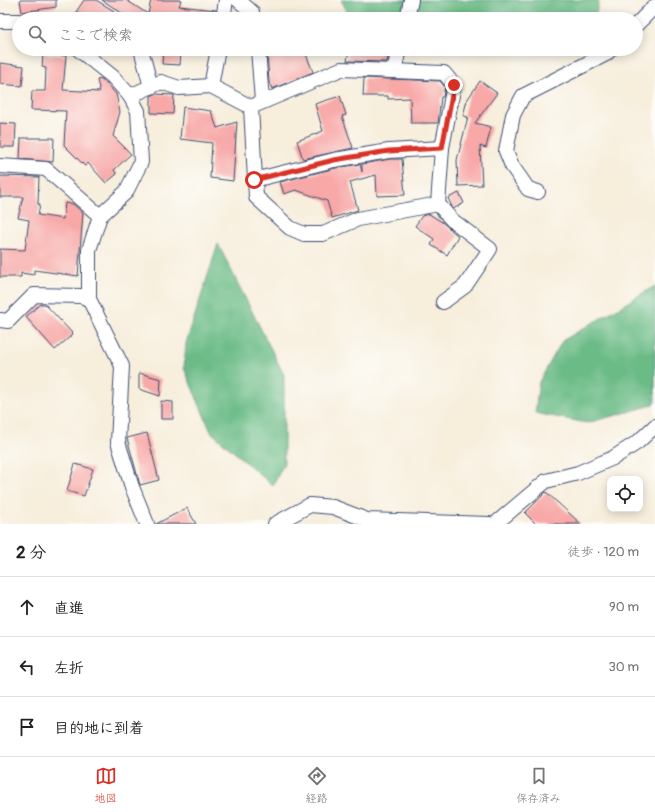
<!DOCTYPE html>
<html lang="ja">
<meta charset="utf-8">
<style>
body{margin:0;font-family:Pangolin,"Klee One",sans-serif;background:#f2f2f2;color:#202124}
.controls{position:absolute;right:12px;bottom:12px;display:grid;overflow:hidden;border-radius:8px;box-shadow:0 2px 10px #0003}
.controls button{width:36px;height:36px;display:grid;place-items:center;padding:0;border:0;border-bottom:1px solid #e0e0e0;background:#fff;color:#202124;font:20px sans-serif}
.stop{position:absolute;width:12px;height:12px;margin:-9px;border:3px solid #d93025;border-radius:50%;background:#fff}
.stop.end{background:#d93025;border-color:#fff;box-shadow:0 1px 4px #0008}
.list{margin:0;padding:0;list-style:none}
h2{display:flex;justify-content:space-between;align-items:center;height:52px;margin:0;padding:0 16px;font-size:17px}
h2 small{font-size:13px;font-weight:400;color:#757577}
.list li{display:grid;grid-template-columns:26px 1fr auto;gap:12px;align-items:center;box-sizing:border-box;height:60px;padding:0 16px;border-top:1px solid #e0e0e0}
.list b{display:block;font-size:15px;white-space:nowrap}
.list em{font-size:13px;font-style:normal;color:#757577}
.icon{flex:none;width:22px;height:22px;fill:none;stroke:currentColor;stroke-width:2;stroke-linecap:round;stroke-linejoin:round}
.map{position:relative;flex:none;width:655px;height:524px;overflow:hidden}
.search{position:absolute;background:#fff;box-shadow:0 2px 10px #0003;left:12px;right:12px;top:12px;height:44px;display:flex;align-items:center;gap:10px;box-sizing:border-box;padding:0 14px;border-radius:22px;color:#757577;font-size:15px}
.sheet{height:232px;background:#fff}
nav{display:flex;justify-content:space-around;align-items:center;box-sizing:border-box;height:56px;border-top:1px solid #e0e0e0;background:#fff;font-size:11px;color:#757577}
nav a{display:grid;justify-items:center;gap:2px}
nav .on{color:#d93025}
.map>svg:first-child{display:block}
.forest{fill:#6bbb86;stroke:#437572}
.building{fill:#f7a8a7}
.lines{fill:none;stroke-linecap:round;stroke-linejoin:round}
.street-casing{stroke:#3c4c71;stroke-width:16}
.street{stroke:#fff;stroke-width:14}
.route{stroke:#d93025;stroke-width:5}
</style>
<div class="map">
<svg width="655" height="524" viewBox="0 0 655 524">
<rect width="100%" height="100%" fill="#fdfcf7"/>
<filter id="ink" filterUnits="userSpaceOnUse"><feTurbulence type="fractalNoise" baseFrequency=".025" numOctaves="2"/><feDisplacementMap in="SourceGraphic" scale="8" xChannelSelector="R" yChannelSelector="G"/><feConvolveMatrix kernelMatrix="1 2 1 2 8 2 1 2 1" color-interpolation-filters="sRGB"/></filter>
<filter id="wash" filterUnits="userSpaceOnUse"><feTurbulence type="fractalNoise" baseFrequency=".012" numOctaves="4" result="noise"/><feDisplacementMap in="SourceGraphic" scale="16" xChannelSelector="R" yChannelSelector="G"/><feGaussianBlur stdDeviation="0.9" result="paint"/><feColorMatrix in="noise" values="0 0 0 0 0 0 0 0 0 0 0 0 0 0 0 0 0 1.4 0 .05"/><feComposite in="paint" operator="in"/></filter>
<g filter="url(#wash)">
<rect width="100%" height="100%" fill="#f7eedc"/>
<g class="forest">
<path d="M341 0H599L595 19H396L348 13Z"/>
<path d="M218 244 284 375V463L273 486 211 432 184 368 186 343Z"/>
<path d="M655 286V402L653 405 587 423 535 413 539 382 562 341Z"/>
</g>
<g id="blocks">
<g class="building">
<path d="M20 0H56V7L22 12Z"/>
<path d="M84 0H96L114 11 109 19H88L76 12Z"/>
<path d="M102 0H126L148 14 151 0H181L179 6 216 10 215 19H131Z"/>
<path d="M271 49H304L313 72 272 89 269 82 267 51Z"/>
<path d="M349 49H389L387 62 347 61Z"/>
<path d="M163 50 181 51 180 65 162 64Z"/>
<path d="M43 54 66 56 63 90 100 92 97 80 102 79 116 94 120 112 113 136 131 154 114 170 117 174 106 183 88 163 85 166 64 145 66 111 31 110 32 91H45L46 68 42 67Z"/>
<path d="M0 63 24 66 22 86 0 84Z"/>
<path d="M364 78 440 81 445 87 443 97H441L438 123H411L410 98 388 99V96H363Z"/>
<path d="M480 81 497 93 475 123 491 127 486 148 480 146 482 185 458 186 457 160 468 117 463 116 467 100Z"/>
<path d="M155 94 174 95 173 114 151 113V96Z"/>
<path d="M340 96 346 115 342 116 353 148 303 159 297 141 323 131 315 104Z"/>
<path d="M183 107 211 111 217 128 237 122 233 181 210 178 212 143 180 139Z"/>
<path d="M0 123 16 124 15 147H0Z"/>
<path d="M21 138H54L53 162 20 159Z"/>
<path d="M390 159H402L405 195 377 196 376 175 350 182 358 210 332 218 327 201 296 190 284 194 280 182 336 168 360 164 362 172V164Z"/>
<path d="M0 176 39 177 38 204H40L38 215 63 219 65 203 73 204 83 213 78 276 34 270V275L21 273V277H0V249L25 250 29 220 18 218 23 197H0Z"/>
<path d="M459 193 464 203 453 209 448 198Z"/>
<path d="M429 214 442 222 458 236 447 255 431 245 434 239 415 226 422 216Z"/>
<path d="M40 304H45L73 334 55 350 26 317Z"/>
<path d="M139 373 161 379 160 396 139 389Z"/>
<path d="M161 401 173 402V419H161Z"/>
<path d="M147 433 159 480 140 485 127 438Z"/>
<path d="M75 464 93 469 84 496 67 491Z"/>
<path d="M546 492 581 524H536L525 513Z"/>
<path d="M187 508 196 524H156Z"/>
</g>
</g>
</g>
<g filter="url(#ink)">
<use href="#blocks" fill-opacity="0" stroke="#3c4c71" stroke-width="1"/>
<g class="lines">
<defs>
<g id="street">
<path d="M238 0 252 12 253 19"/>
<path d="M223 19 226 0"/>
<path d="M407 19 411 0"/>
<path d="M0 21H19"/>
<path d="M636 25 655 6"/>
<path d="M78 49 113 77 130 96 138 111 141 162 126 192 100 216 89 250V299L122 366 118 442 132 487 147 524"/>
<path d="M141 49 151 87"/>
<path d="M258 49 262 101"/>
<path d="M394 71 399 49"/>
<path d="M211 86 218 49"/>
<path d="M130 96 161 82 179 88 211 86 251 107 341 69 444 73 454 85 442 148 438 204 358 219 323 234H304L290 228 256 197 251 107"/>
<path d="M0 166 46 169 100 216"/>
<path d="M254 180 334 160 389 151 442 148"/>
<path d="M538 192 528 189 512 166 506 151 513 115 523 96 606 54 611 49"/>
<path d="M438 204 452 220 490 249 465 286 443 302"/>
<path d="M0 320 8 321 34 295 81 296 89 299"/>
<path d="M275 524 310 505 333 507 367 520 489 524"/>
<path d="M495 524 546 481 578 473 613 458 638 442 655 426"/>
</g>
</defs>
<use href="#street" class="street-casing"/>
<use href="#street" class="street"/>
</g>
</g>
<g class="lines" filter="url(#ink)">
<path class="route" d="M254 180 334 160 389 151 442 148 454 85"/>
</g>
</svg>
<div class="controls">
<button><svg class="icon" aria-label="locate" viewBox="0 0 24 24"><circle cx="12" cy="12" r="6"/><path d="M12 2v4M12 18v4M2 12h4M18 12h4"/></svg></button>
</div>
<div class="stop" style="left:254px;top:180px"></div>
<div class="stop end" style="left:454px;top:85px"></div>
<div class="search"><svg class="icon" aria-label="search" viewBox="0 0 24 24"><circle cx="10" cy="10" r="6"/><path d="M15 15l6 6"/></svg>ここで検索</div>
</div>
<section class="sheet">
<h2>2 分<small>徒歩 · 120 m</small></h2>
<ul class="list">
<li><svg class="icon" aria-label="ahead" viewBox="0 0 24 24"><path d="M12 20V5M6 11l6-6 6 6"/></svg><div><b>直進</b></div><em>90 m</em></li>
<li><svg class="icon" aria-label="left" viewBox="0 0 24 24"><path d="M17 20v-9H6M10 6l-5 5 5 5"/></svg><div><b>左折</b></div><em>30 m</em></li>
<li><svg class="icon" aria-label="arrive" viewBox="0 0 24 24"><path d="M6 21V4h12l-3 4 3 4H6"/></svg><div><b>目的地に到着</b></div></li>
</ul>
</section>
<nav>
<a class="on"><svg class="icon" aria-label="map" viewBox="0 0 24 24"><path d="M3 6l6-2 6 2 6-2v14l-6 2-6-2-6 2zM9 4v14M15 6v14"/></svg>地図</a>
<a><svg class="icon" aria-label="directions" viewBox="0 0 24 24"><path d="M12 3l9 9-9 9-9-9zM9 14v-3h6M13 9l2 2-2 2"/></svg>経路</a>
<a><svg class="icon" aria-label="saved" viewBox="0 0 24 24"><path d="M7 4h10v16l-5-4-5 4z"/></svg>保存済み</a>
</nav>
